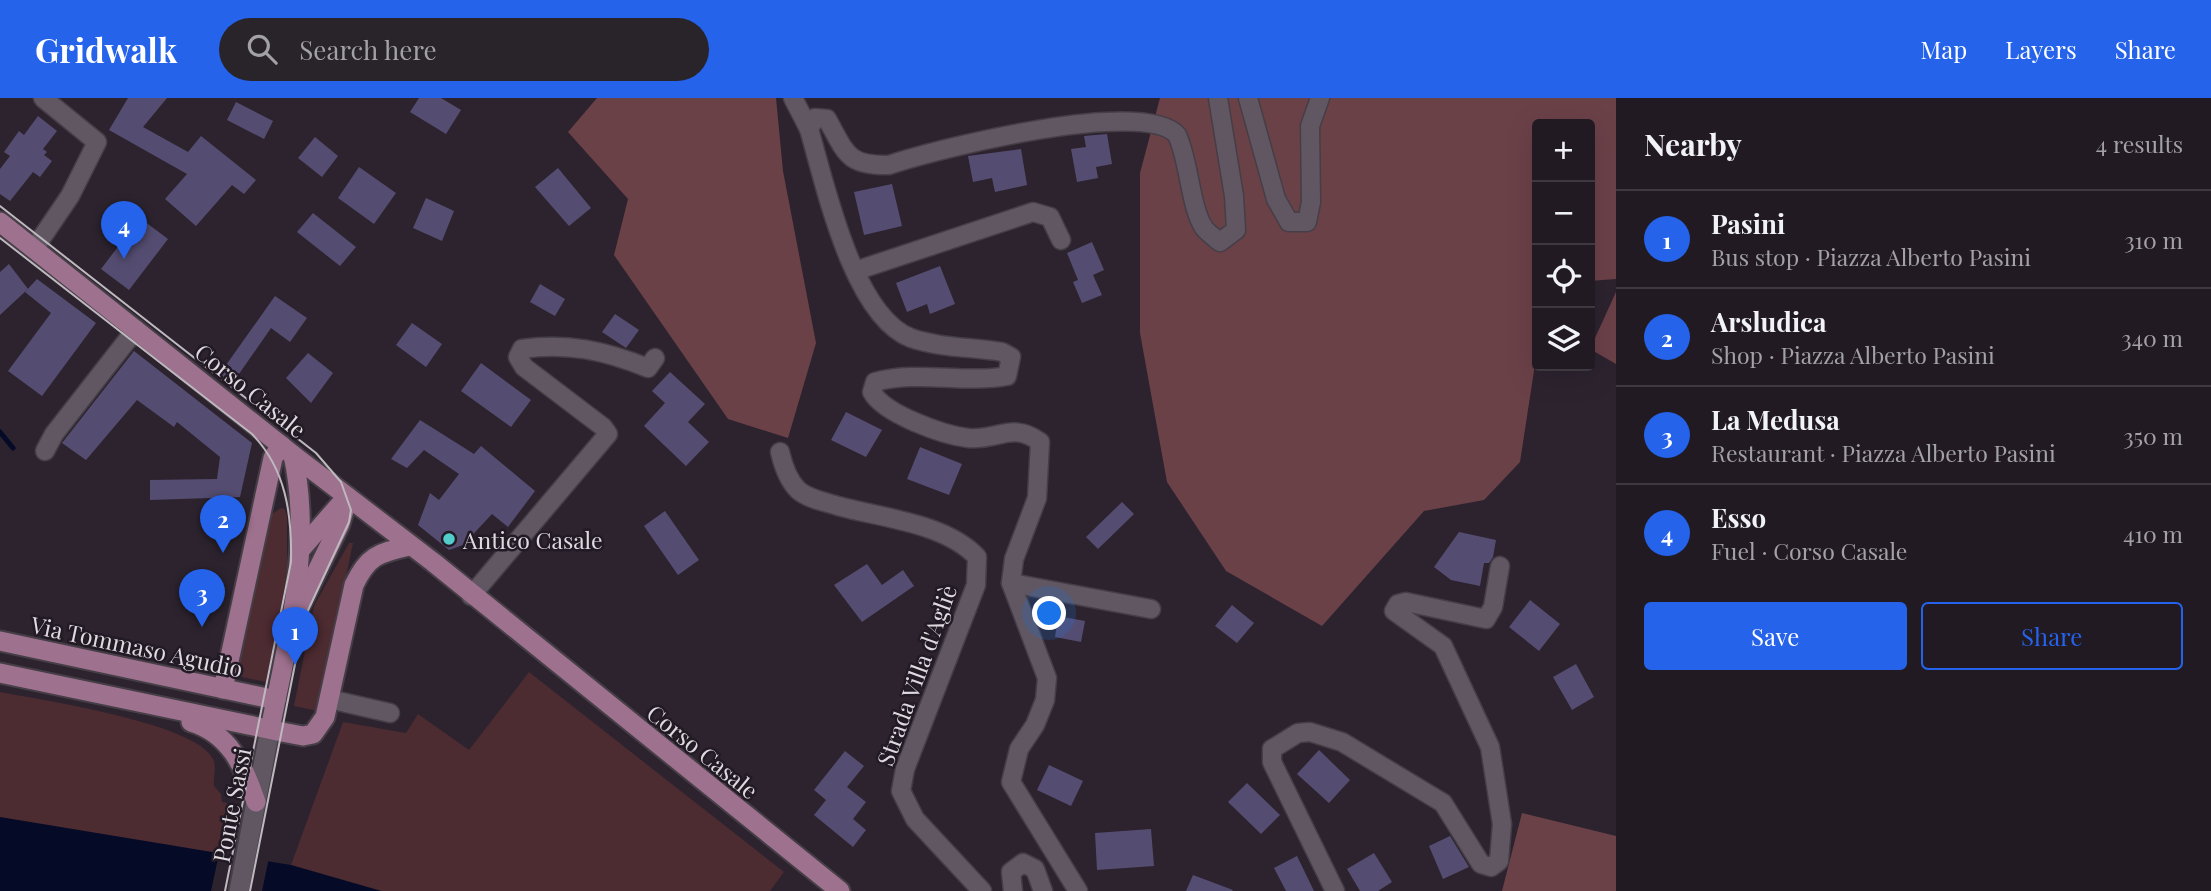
<!DOCTYPE html>
<meta charset="utf-8">
<style>
body{margin:0;font-family:"Playfair Display",serif;background:#29232a;color:#f1f3f6}
.controls{position:absolute;right:21px;top:21px;display:grid;overflow:hidden;border-radius:7px;box-shadow:0 7px 28px #0002}
.controls button{width:63px;height:63px;display:grid;place-items:center;padding:0;border:0;border-bottom:2px solid #3e3840;background:#211a22;color:#f1f3f6;font:35px sans-serif}
.you{position:absolute;left:1050px;top:516px;width:24px;height:24px;margin:-18px;border:5px solid #fff;border-radius:50%;background:#1a73e8;box-shadow:0 0 0 10px #1a73e833}
.badge{display:grid;place-items:center;width:46px;height:46px;border-radius:50%;background:#2563eb;color:#fff;font-size:23px;font-weight:700}
.pin{position:absolute;translate:-50% -58px;filter:drop-shadow(0 2px 4px #0008)}
.pin::after{content:'';position:absolute;top:37px;width:24px;height:21px;background:inherit;clip-path:polygon(0 0,100% 0,50% 100%)}
.list{margin:0;padding:0;list-style:none}
h2{display:flex;justify-content:space-between;align-items:center;height:91px;margin:0;padding:0 28px;font-size:30px}
h2 small{font-size:23px;font-weight:400;color:#a2a1a5}
.list li{display:grid;grid-template-columns:46px 1fr auto;gap:21px;align-items:center;box-sizing:border-box;height:98px;padding:0 28px;border-top:2px solid #3e3840}
.list b{display:block;font-size:26px;white-space:nowrap}
.list p{margin:0;font-size:23px;white-space:nowrap;color:#a2a1a5}
.list em{font-size:23px;font-style:normal;color:#a2a1a5}
.actions{display:flex;gap:14px;padding:21px 28px}
.actions a{flex:1;padding:16px 0;border:2px solid #2563eb;border-radius:7px;text-align:center;font-size:24px;color:#2563eb}
.actions .main{background:#2563eb;color:#fff}
.icon{flex:none;width:38px;height:38px;fill:none;stroke:currentColor;stroke-width:2;stroke-linecap:round;stroke-linejoin:round}
.map{position:relative;flex:none;width:1616px;height:793px;overflow:hidden}
header{display:flex;align-items:center;gap:42px;box-sizing:border-box;height:98px;padding:0 35px;background:#2563eb;color:#fff}
header strong{font-size:33px}
nav{display:flex;gap:38px;margin-inline-start:auto;font-size:24px}
.search{width:490px;height:63px;background:#29232a;display:flex;align-items:center;gap:18px;box-sizing:border-box;padding:0 24px;border-radius:38px;color:#a2a1a5;font-size:26px}
main{display:flex}
aside{flex:1;background:#211a22}
.map>svg:first-child{display:block}
.green{fill:#4c2b31}
.forest{fill:#6b4148}
.water{fill:#050b27}
.pier{fill:#2c232e}
.lines{fill:none;stroke-linecap:round;stroke-linejoin:round}
.stream{stroke:#050b27;stroke-width:5}
.building{fill:#554d71}
.minor-casing{stroke:#453e46;stroke-width:21}
.secondary-casing{stroke:#453e46;stroke-width:23}
.primary-casing{stroke:#453e46;stroke-width:23}
.minor{stroke:#605763;stroke-width:18}
.secondary{stroke:#605763;stroke-width:19}
.primary{stroke:#9e718e;stroke-width:19}
.tram{stroke:#beb8bf;stroke-width:2}
.poi-dot{fill:#52cdcc;stroke:#221a24;stroke-width:2.5}
.labels{text-anchor:middle;dominant-baseline:central;stroke-width:5;stroke-linejoin:round;paint-order:stroke}
.street-label{font-size:23px;fill:#dfd9e0;stroke:#221a24}
.poi-label{font-size:23px;fill:#dfd9e0;stroke:#221a24;text-anchor:start}
</style>
<header>
<strong>Gridwalk</strong>
<div class="search"><svg class="icon" aria-label="search" viewBox="0 0 24 24"><circle cx="10" cy="10" r="6"/><path d="M15 15l6 6"/></svg>Search here</div>
<nav><a>Map</a><a>Layers</a><a>Share</a></nav>
</header>
<main>
<div class="map">
<svg width="1616" height="793" viewBox="0 0 1616 793">
<rect width="100%" height="100%" fill="#2c232e"/>
<g class="green">
<path d="M281 410 285 411 287 419V478L266 584 237 578 268 432 272 416Z"/>
<path d="M349 445H353L318 613 294 608 314 508Z"/>
<path d="M529 574 784 774 770 793H382L291 767 343 624 406 635 418 616 469 652Z"/>
<path d="M0 594C42 602 196 625 213 661 217 669 213 679 214 688L221 696 222 704 227 705V711L213 770 0 746Z"/>
</g>
<g class="forest">
<path d="M597 0H776L783 73 816 245 788 340 728 321 614 157 628 101 568 34Z"/>
<path d="M1160 0H1616V181L1590 183V26H1537V253L1520 364 1484 402 1424 413 1322 528 1226 473 1167 384 1140 235V75Z"/>
<path d="M1616 194V266L1590 251Z"/>
<path d="M1522 715 1616 738V793H1502Z"/>
</g>
<path class="water" d="M0 719 291 767 381 793H0Z"/>
<path class="pier" d="M220 751 269 760 262 793H211Z"/>
<g class="lines">
<path class="stream" d="M0 334 13 350"/>
</g>
<g class="building">
<path d="M128 0H167L143 29 188 54 201 38 256 82 244 96 232 87 196 128 165 101 187 76 109 32Z"/>
<path d="M419 0H441L461 12 446 36 410 14Z"/>
<path d="M236 4 273 23 264 41 227 22Z"/>
<path d="M38 18 57 33 43 51 47 54 44 57 52 63 40 79 33 74 10 103 0 96V71L10 58 4 54 19 33 24 37Z"/>
<path d="M1107 36 1112 66 1096 69 1098 80 1077 84 1071 51 1086 49 1084 38Z"/>
<path d="M315 39 338 58 322 79 298 60Z"/>
<path d="M1021 51 1027 87 995 94 992 80 973 84 968 58Z"/>
<path d="M359 69 396 95 374 126 338 100Z"/>
<path d="M558 70 591 110 569 128 535 89Z"/>
<path d="M892 86 902 128 864 137 854 94Z"/>
<path d="M426 100 454 113 442 143 413 130Z"/>
<path d="M132 114 168 141 129 192 101 171 130 133 122 126Z"/>
<path d="M313 115 356 149 340 168 297 134Z"/>
<path d="M1092 144 1104 172 1093 177 1102 197 1082 205 1073 184 1078 182 1067 155Z"/>
<path d="M9 166 28 191 0 217V174Z"/>
<path d="M940 168 955 206 930 216 927 206 907 214 896 185Z"/>
<path d="M37 181 96 225 42 298 8 273 51 215 25 194Z"/>
<path d="M540 186 565 201 555 218 530 204Z"/>
<path d="M275 198 307 220 290 244 271 230 232 286 219 277Z"/>
<path d="M615 216 639 232 626 250 602 234Z"/>
<path d="M412 225 442 246 426 269 396 247Z"/>
<path d="M134 253 252 345 240 399 150 402V382L217 381 220 359 177 324 174 329 137 302 86 362 62 345Z"/>
<path d="M308 255 333 275 311 305 286 280Z"/>
<path d="M481 265 531 302 511 329 461 293Z"/>
<path d="M670 274 705 306 688 324 709 344 686 368 644 328 665 305 652 293Z"/>
<path d="M846 314 882 332 866 359 831 342Z"/>
<path d="M420 322 474 356 481 348 535 393 508 429 492 416 463 447 449 452 418 427 430 395 439 402 459 376 424 352 407 370 391 361Z"/>
<path d="M920 349 962 366 949 397 907 381Z"/>
<path d="M1122 404 1134 416 1098 451 1086 439Z"/>
<path d="M665 413 699 462 678 477 644 428Z"/>
<path d="M1459 434 1496 442 1493 459 1489 465H1484L1480 488 1451 482 1434 469Z"/>
<path d="M867 466 882 487 903 472 914 488 862 524 834 487Z"/>
<path d="M1530 502 1560 526 1539 553 1509 529Z"/>
<path d="M1232 507 1254 525 1237 545 1215 528Z"/>
<path d="M1058 518 1085 523 1081 544 1055 539Z"/>
<path d="M1576 566 1594 599 1572 612 1553 579Z"/>
<path d="M1319 652 1350 682 1329 705 1297 676Z"/>
<path d="M845 653 864 668 847 689 866 704 853 721 866 732 853 749 814 717 826 702 814 692Z"/>
<path d="M1049 667 1083 683 1071 708 1037 692Z"/>
<path d="M1247 685 1280 717 1261 736 1228 704Z"/>
<path d="M1151 731 1154 768 1097 772 1095 735Z"/>
<path d="M1450 738 1469 769 1443 781 1429 748Z"/>
<path d="M1374 755 1392 784 1378 793H1360L1347 771Z"/>
<path d="M1297 758 1314 793H1286L1274 770Z"/>
<path d="M1193 777 1233 792 1232 793H1186Z"/>
</g>
<g class="lines">
<defs>
<g id="minor">
<path d="M793 0 809 31"/>
<path d="M1248 0 1276 101 1289 124H1307L1311 104 1310 28 1320 0"/>
<path d="M34 151 70 98 97 44 43 0"/>
<path d="M855 173 1033 114 1050 119 1061 142"/>
<path d="M45 353 54 336 136 231"/>
<path d="M780 354C783 367 788 382 798 392 808 401 826 404 838 408 882 420 945 425 977 459L976 487 905 671 901 693 915 721 982 793"/>
<path d="M1011 485 1151 511"/>
<path d="M471 498 608 336 603 329 524 269 518 259 522 251C567 244 606 253 648 270L655 260"/>
<path d="M329 601 390 615"/>
<path d="M1013 793 1011 774 1023 765 1035 771 1043 793"/>
<path d="M1078 793 1011 684 1019 651 1035 627 1045 602 1047 580 1011 485 1014 461 1037 400 1040 344C1012 323 998 343 968 340 943 337 884 316 872 294L875 284C917 272 964 286 1007 278L1011 259 1002 254C973 249 940 250 911 240 853 218 825 86 809 31L815 20 827 21C846 55 847 68 889 67 943 49 1144 0 1177 37 1189 61 1190 109 1204 130 1208 135 1215 140 1220 144L1236 132 1234 98 1218 0"/>
<path d="M1335 793 1272 664V651L1298 635 1310 634 1342 644 1443 705 1481 766 1491 769 1499 763 1502 726 1490 649 1443 548 1394 513 1398 506 1406 504 1486 521 1493 509 1500 468"/>
</g>
<path id="secondary" d="M239 793 270 631"/>
<g id="primary">
<path d="M0 124 293 357 433 464 840 793"/>
<path d="M301 451 344 402"/>
<path d="M298 512 340 426 348 399"/>
<path d="M0 543 276 602"/>
<path d="M0 575 282 634 303 638 313 636 325 619 354 487C368 457 379 455 409 448"/>
<path d="M223 591 273 360 281 347"/>
<path d="M191 624C229 635 244 668 256 704"/>
<path d="M270 631C288 541 313 449 293 357"/>
</g>
</defs>
<use href="#minor" class="minor-casing"/>
<use href="#secondary" class="secondary-casing"/>
<use href="#primary" class="primary-casing"/>
<use href="#minor" class="minor"/>
<use href="#secondary" class="secondary"/>
<use href="#primary" class="primary"/>
<g class="tram">
<path d="M0 108 316 355 341 384 351 412 349 424 304 521 250 793"/>
<path d="M0 140 252 336C286 371 292 416 291 464L225 793"/>
</g>
</g>
<circle class="poi-dot" cx="449" cy="441" r="7"/>
<g class="labels">
<g class="street-label">
<text transform="translate(251 292) rotate(39)">Corso Casale</text>
<text transform="translate(137 548) rotate(12)">Via Tommaso Agudio</text>
<text transform="translate(916 577) rotate(-70)">Strada Villa d'Agliè</text>
<text transform="translate(703 653) rotate(39)">Corso Casale</text>
<text transform="translate(231 707) rotate(-79)">Ponte Sassi</text>
</g>
<g class="poi-label">
<text x="463" y="441">Antico Casale</text>
</g>
</g>
</svg>
<div class="controls">
<button>+</button>
<button>−</button>
<button><svg class="icon" aria-label="locate" viewBox="0 0 24 24"><circle cx="12" cy="12" r="6"/><path d="M12 2v4M12 18v4M2 12h4M18 12h4"/></svg></button>
<button><svg class="icon" aria-label="layers" viewBox="0 0 24 24"><path d="M12 4l9 5-9 5-9-5zM3 14l9 5 9-5"/></svg></button>
</div>
<div class="you"></div>
<div class="pin badge" style="left:295px;top:567px">1</div>
<div class="pin badge" style="left:223px;top:455px">2</div>
<div class="pin badge" style="left:202px;top:529px">3</div>
<div class="pin badge" style="left:124px;top:161px">4</div>
</div>
<aside>
<h2>Nearby<small>4 results</small></h2>
<ul class="list">
<li><span class="badge">1</span><div><b>Pasini</b><p>Bus stop · Piazza Alberto Pasini</p></div><em>310 m</em></li>
<li><span class="badge">2</span><div><b>Arsludica</b><p>Shop · Piazza Alberto Pasini</p></div><em>340 m</em></li>
<li><span class="badge">3</span><div><b>La Medusa</b><p>Restaurant · Piazza Alberto Pasini</p></div><em>350 m</em></li>
<li><span class="badge">4</span><div><b>Esso</b><p>Fuel · Corso Casale</p></div><em>410 m</em></li>
</ul>
<div class="actions"><a class="main">Save</a><a>Share</a></div>
</aside>
</main>
